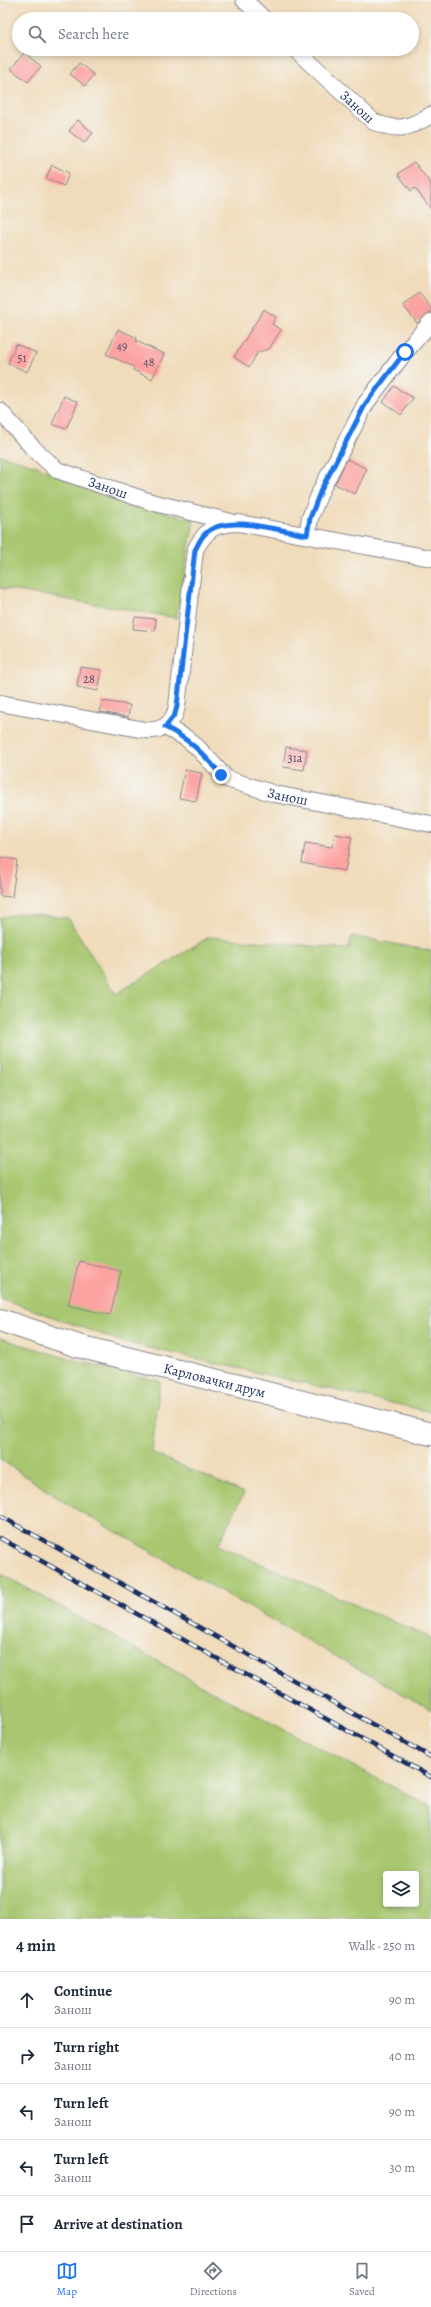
<!DOCTYPE html>
<meta charset="utf-8">
<style>
body{margin:0;font-family:Alegreya,serif;background:#f6f6f7;color:#1f2937}
.controls{position:absolute;right:12px;bottom:12px;display:grid;overflow:hidden;border-radius:4px;box-shadow:0 2px 6px #0003}
.controls button{width:36px;height:36px;display:grid;place-items:center;padding:0;border:0;border-bottom:1px solid #e0e1e3;background:#fff;color:#1f2937;font:20px sans-serif}
.stop{position:absolute;width:12px;height:12px;margin:-9px;border:3px solid #1a73e8;border-radius:50%;background:#fff}
.stop.end{background:#1a73e8;border-color:#fff;box-shadow:0 1px 4px #0008}
.list{margin:0;padding:0;list-style:none}
h2{display:flex;justify-content:space-between;align-items:center;height:52px;margin:0;padding:0 16px;font-size:17px}
h2 small{font-size:13px;font-weight:400;color:#747a83}
.list li{display:grid;grid-template-columns:26px 1fr auto;gap:12px;align-items:center;box-sizing:border-box;height:56px;padding:0 16px;border-top:1px solid #e0e1e3}
.list b{display:block;font-size:15px;white-space:nowrap}
.list p{margin:0;font-size:13px;white-space:nowrap;color:#747a83}
.list em{font-size:13px;font-style:normal;color:#747a83}
.icon{flex:none;width:22px;height:22px;fill:none;stroke:currentColor;stroke-width:2;stroke-linecap:round;stroke-linejoin:round}
.map{position:relative;flex:none;width:431px;height:1919px;overflow:hidden}
.search{position:absolute;background:#fff;box-shadow:0 2px 6px #0003;left:12px;right:12px;top:12px;height:44px;display:flex;align-items:center;gap:10px;box-sizing:border-box;padding:0 14px;border-radius:22px;color:#747a83;font-size:15px}
.sheet{height:332px;background:#fff}
nav{display:flex;justify-content:space-around;align-items:center;box-sizing:border-box;height:56px;border-top:1px solid #e0e1e3;background:#fff;font-size:11px;color:#747a83}
nav a{display:grid;justify-items:center;gap:2px}
nav .on{color:#1a73e8}
.map>svg:first-child{display:block}
.green{fill:#a8c76f;stroke:#627b66;fill-rule:evenodd}
.building{fill:#fca2a0}
.lines{fill:none;stroke-linecap:round;stroke-linejoin:round}
.street-casing{stroke:#86858c;stroke-width:18}
.secondary-casing{stroke:#86858c;stroke-width:24}
.street{stroke:#fff;stroke-width:16}
.secondary{stroke:#fff;stroke-width:22}
.rail-casing{stroke:#1b2f5e;stroke-width:4.5}
.rail{stroke:#f6f6f2;stroke-width:3;stroke-dasharray:9;stroke-linecap:butt}
.route{stroke:#1a73e8;stroke-width:5}
.labels{text-anchor:middle;dominant-baseline:central;stroke-width:4;stroke-linejoin:round;paint-order:stroke}
.number-label{font-size:12px;fill:#534c6e}
.street-label{font-size:14px;fill:#1b2f5e;stroke:#f6f6f2}
</style>
<div class="map">
<svg width="431" height="1919" viewBox="0 0 431 1919">
<rect width="100%" height="100%" fill="#f6f6f2"/>
<filter id="ink" filterUnits="userSpaceOnUse"><feTurbulence type="fractalNoise" baseFrequency=".025" numOctaves="2"/><feDisplacementMap in="SourceGraphic" scale="8" xChannelSelector="R" yChannelSelector="G"/><feConvolveMatrix kernelMatrix="1 2 1 2 8 2 1 2 1" color-interpolation-filters="sRGB"/></filter>
<filter id="wash" filterUnits="userSpaceOnUse"><feTurbulence type="fractalNoise" baseFrequency=".012" numOctaves="4" result="noise"/><feDisplacementMap in="SourceGraphic" scale="16" xChannelSelector="R" yChannelSelector="G"/><feGaussianBlur stdDeviation="0.9" result="paint"/><feColorMatrix in="noise" values="0 0 0 0 0 0 0 0 0 0 0 0 0 0 0 0 0 1.4 0 .05"/><feComposite in="paint" operator="in"/></filter>
<g filter="url(#wash)">
<rect width="100%" height="100%" fill="#f0dbba"/>
<g class="green">
<path d="M0 455 37 466 99 495 194 520 176 618 0 588Z"/>
<path d="M21 913 68 918 116 994 209 937 348 949 352 936 431 951V1412L123 1342 0 1298V918Z"/>
<path d="M0 1338 73 1360 160 1381 152 1453 244 1493 218 1545 431 1638V1710L67 1504 0 1459Z"/>
<path d="M0 1573 207 1689 431 1807V1919H0ZM386 1874H416V1904H386Z"/>
</g>
<g id="blocks">
<g class="building">
<path d="M24 53 41 66 28 82 11 69Z"/>
<path d="M79 63 94 75 85 86 70 74Z"/>
<path d="M78 120 93 133 84 143 69 131Z"/>
<path d="M414 162 431 184V209L415 188 411 191 398 174Z"/>
<path d="M52 165 69 173 64 186 46 178Z"/>
<path d="M419 293 431 308V312L417 323 403 305Z"/>
<path d="M264 309 276 317 272 324 281 330 269 349 258 352 249 367 234 357Z"/>
<path d="M118 329 137 338 136 341 164 354 152 379 133 370 134 367 106 354Z"/>
<path d="M16 344 36 353 27 372 8 363Z"/>
<path d="M394 386 413 398 401 415 383 402Z"/>
<path d="M64 396 78 402 66 429 52 424Z"/>
<path d="M347 459 367 469 355 494 335 484Z"/>
<path d="M135 617 156 619 155 631 133 629Z"/>
<path d="M80 667 102 670 98 691 77 687Z"/>
<path d="M102 701 130 705 128 717 100 712Z"/>
<path d="M286 747 307 750 304 770 283 767Z"/>
<path d="M185 770 202 773 196 801 179 798Z"/>
<path d="M335 834 352 837 345 871 302 863 305 843 332 847Z"/>
<path d="M0 857 17 860 12 897 0 896Z"/>
<path d="M79 1261 121 1271 110 1315 68 1305Z"/>
</g>
</g>
</g>
<g filter="url(#ink)">
<use href="#blocks" fill-opacity="0" stroke="#86858c" stroke-width="1"/>
<g class="lines">
<defs>
<g id="street">
<path d="M244 0 264 19"/>
<path id="s1" d="M295 49 374 122C399 132 409 128 431 115"/>
<path id="s2" d="M0 411 32 447 57 470 151 502 231 522"/>
<path d="M307 535 310 518 321 490 366 403 405 352 431 322"/>
<path d="M0 703 145 730C162 732 174 723 177 706L195 550C207 528 214 524 238 523L431 558"/>
<path id="s3" d="M165 727 186 738 197 747 227 779 275 794 431 824"/>
</g>
<g id="secondary">
<path id="s4" d="M0 1320 78 1346 431 1434"/>
</g>
</defs>
<use href="#street" class="street-casing"/>
<use href="#secondary" class="secondary-casing"/>
<use href="#street" class="street"/>
<use href="#secondary" class="secondary"/>
<defs>
<g id="rail">
<path d="M0 1516 431 1757"/>
<path d="M0 1538 431 1777"/>
</g>
</defs>
<use href="#rail" class="rail-casing"/>
<use href="#rail" class="rail"/>
</g>
</g>
<g class="lines" filter="url(#ink)">
<path class="route" d="M221 775C204 754 189 739 165 727L175 714 177 706 195 550C198 545 201 537 205 534 225 513 280 531 307 535L310 518 321 490 366 403 405 352"/>
</g>
<g class="labels">
<g class="number-label">
<text x="122" y="346">49</text>
<text x="22" y="358">51</text>
<text x="149" y="362">48</text>
<text x="89" y="679">28</text>
<text x="295" y="758">31a</text>
</g>
<g class="street-label">
<text stroke="none"><textPath href="#s1" startOffset="85">Занош</textPath></text>
<text stroke="none"><textPath href="#s2" startOffset="136">Занош</textPath></text>
<text stroke="none"><textPath href="#s3" startOffset="145">Занош</textPath></text>
<text stroke="none"><textPath href="#s4" startOffset="223">Карловачки друм</textPath></text>
</g>
</g>
</svg>
<div class="controls">
<button><svg class="icon" aria-label="layers" viewBox="0 0 24 24"><path d="M12 4l9 5-9 5-9-5zM3 14l9 5 9-5"/></svg></button>
</div>
<div class="stop" style="left:405px;top:352px"></div>
<div class="stop end" style="left:221px;top:775px"></div>
<div class="search"><svg class="icon" aria-label="search" viewBox="0 0 24 24"><circle cx="10" cy="10" r="6"/><path d="M15 15l6 6"/></svg>Search here</div>
</div>
<section class="sheet">
<h2>4 min<small>Walk · 250 m</small></h2>
<ul class="list">
<li><svg class="icon" aria-label="ahead" viewBox="0 0 24 24"><path d="M12 20V5M6 11l6-6 6 6"/></svg><div><b>Continue</b><p>Занош</p></div><em>90 m</em></li>
<li><svg class="icon" aria-label="right" viewBox="0 0 24 24"><path d="M7 20v-9h11M14 6l5 5-5 5"/></svg><div><b>Turn right</b><p>Занош</p></div><em>40 m</em></li>
<li><svg class="icon" aria-label="left" viewBox="0 0 24 24"><path d="M17 20v-9H6M10 6l-5 5 5 5"/></svg><div><b>Turn left</b><p>Занош</p></div><em>90 m</em></li>
<li><svg class="icon" aria-label="left" viewBox="0 0 24 24"><path d="M17 20v-9H6M10 6l-5 5 5 5"/></svg><div><b>Turn left</b><p>Занош</p></div><em>30 m</em></li>
<li><svg class="icon" aria-label="arrive" viewBox="0 0 24 24"><path d="M6 21V4h12l-3 4 3 4H6"/></svg><div><b>Arrive at destination</b></div></li>
</ul>
</section>
<nav>
<a class="on"><svg class="icon" aria-label="map" viewBox="0 0 24 24"><path d="M3 6l6-2 6 2 6-2v14l-6 2-6-2-6 2zM9 4v14M15 6v14"/></svg>Map</a>
<a><svg class="icon" aria-label="directions" viewBox="0 0 24 24"><path d="M12 3l9 9-9 9-9-9zM9 14v-3h6M13 9l2 2-2 2"/></svg>Directions</a>
<a><svg class="icon" aria-label="saved" viewBox="0 0 24 24"><path d="M7 4h10v16l-5-4-5 4z"/></svg>Saved</a>
</nav>
